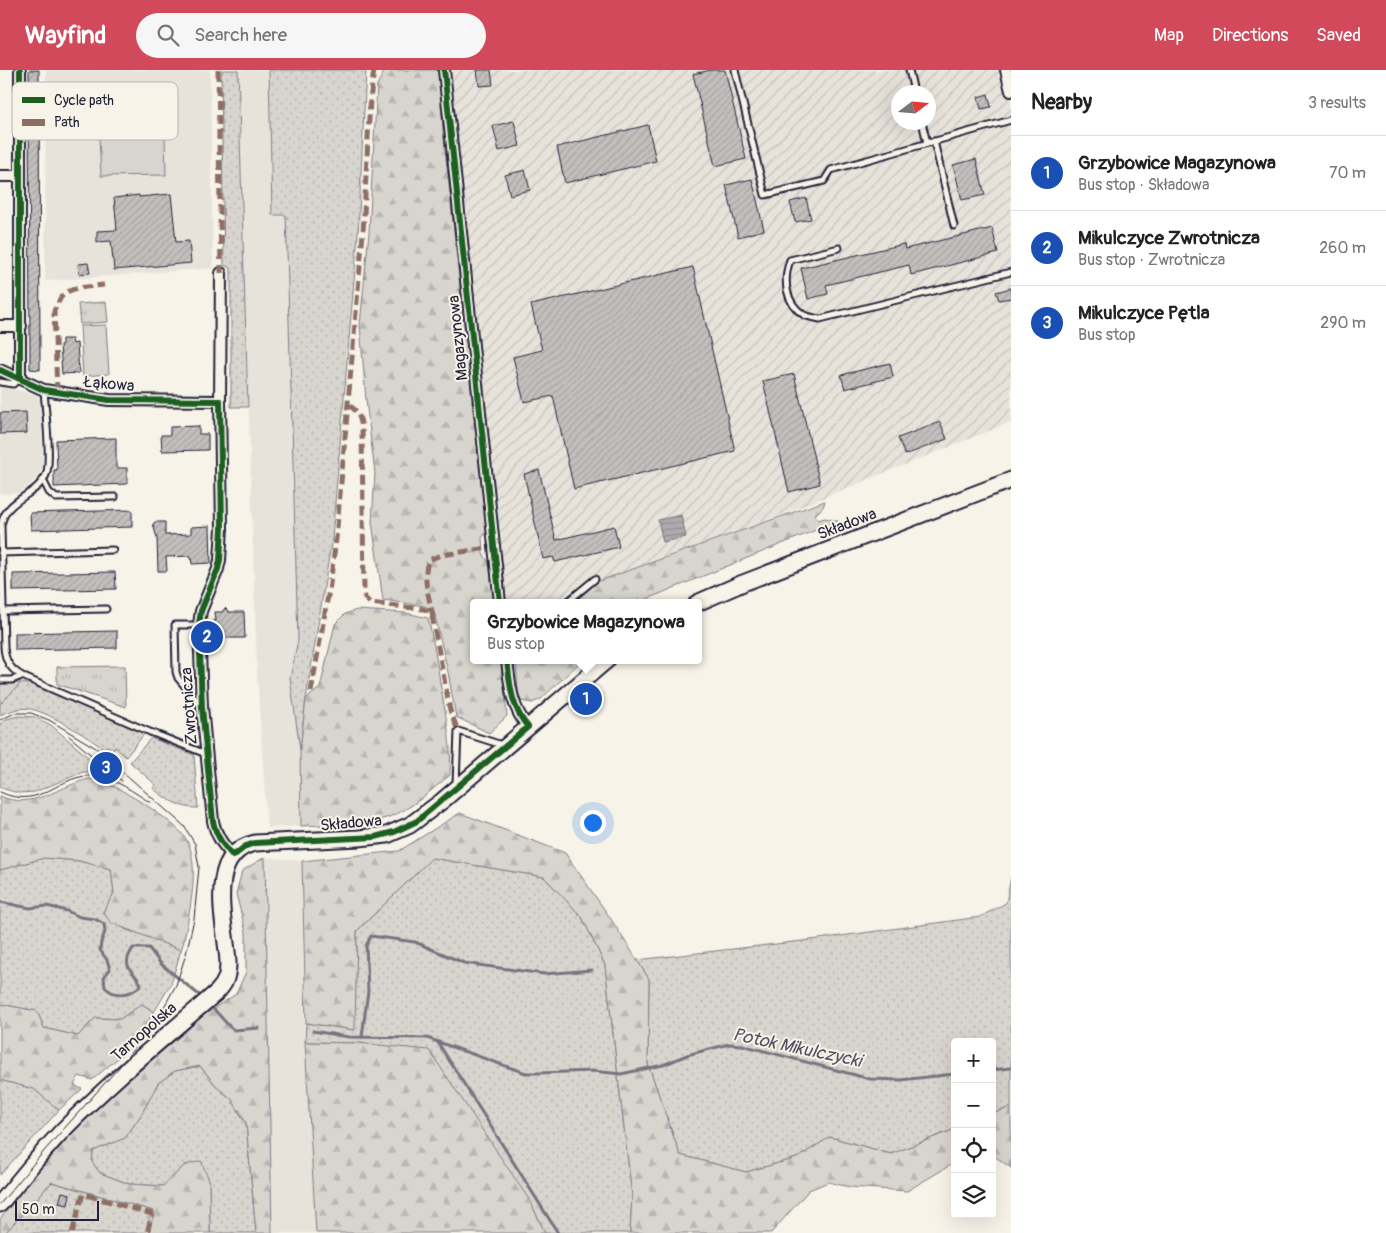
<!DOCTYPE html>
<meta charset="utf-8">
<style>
body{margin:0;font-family:Pangolin,sans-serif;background:#f6f6f6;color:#222}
.controls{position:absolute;right:15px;bottom:15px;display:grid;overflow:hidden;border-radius:5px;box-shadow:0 5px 20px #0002}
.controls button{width:45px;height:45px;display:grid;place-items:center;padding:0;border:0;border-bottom:1px solid #e0e0e0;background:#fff;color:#222;font:25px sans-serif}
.compass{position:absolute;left:891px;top:15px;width:45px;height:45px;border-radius:50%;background:#fff;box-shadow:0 5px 20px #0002;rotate:74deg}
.scale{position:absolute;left:15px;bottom:12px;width:84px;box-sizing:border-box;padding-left:5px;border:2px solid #22223b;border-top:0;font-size:14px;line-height:18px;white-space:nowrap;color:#22223b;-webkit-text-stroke:4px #f7f3e8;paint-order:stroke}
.you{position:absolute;left:592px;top:752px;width:18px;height:18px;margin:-12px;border:4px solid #fff;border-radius:50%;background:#1a73e8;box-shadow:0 0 0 8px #1a73e833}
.badge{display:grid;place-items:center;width:32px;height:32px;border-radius:50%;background:#d1495b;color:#fff;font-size:16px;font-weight:700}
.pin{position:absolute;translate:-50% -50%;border:2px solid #fff;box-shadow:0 1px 5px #0006}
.popup{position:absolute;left:470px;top:529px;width:232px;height:65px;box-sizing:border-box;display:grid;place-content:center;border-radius:5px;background:#fff;filter:drop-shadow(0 1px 4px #0005);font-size:16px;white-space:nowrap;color:#767676}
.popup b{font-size:19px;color:#222}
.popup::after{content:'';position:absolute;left:50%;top:100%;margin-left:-10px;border:10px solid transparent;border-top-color:#fff}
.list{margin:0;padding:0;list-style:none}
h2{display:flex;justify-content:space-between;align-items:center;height:65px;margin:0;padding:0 20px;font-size:21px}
h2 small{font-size:16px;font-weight:400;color:#767676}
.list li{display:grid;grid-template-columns:32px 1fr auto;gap:15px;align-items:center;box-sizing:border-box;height:75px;padding:0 20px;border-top:1px solid #e0e0e0}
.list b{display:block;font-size:19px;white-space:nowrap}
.list p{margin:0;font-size:16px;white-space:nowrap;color:#767676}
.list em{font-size:16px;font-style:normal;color:#767676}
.icon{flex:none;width:28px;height:28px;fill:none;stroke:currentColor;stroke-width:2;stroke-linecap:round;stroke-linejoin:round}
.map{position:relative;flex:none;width:1011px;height:1163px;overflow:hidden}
header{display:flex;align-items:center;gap:30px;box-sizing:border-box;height:70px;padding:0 25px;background:#d1495b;color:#fff}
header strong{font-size:24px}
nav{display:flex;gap:28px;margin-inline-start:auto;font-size:18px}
.search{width:350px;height:45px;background:#f6f6f6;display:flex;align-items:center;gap:12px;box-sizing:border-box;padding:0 18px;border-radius:28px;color:#767676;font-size:19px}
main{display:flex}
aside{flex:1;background:#fff}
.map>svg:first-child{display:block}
.built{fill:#e7e3db}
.industrial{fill:url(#industrial-furrows);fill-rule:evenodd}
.grass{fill:url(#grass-dots);stroke:#7d7c85}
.forest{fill:url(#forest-firs);stroke:#7d7c85}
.park{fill:url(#park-tufts);stroke:#7d7c85}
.pitch{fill:#d8d5cf;stroke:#7d7c85}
.water{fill:url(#water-rules);stroke:#76747f}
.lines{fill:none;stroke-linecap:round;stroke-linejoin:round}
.stream{stroke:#76747f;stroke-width:3}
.building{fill:url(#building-hatch);stroke:#22223b}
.service-casing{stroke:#22223b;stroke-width:9}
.minor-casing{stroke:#22223b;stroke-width:14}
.secondary-casing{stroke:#22223b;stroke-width:19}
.service{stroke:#f7f3e8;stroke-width:5}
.minor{stroke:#f7f3e8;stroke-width:10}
.secondary{stroke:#f7f3e8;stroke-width:15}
.tram{stroke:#22223b;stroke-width:1}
.quiet{stroke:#8d6e63;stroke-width:5;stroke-dasharray:10 5;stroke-linecap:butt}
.cycleway-casing{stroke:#f7f3e8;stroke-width:9}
.cycleway{stroke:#1b5e20;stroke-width:6}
.labels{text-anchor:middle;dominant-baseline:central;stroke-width:4;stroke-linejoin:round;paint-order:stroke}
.street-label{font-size:16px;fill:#22223b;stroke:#f7f3e8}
.water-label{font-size:18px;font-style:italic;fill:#535263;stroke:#f7f3e8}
.key{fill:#f7f3e8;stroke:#b7b4b4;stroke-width:1}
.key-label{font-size:14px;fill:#22223b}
</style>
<header>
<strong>Wayfind</strong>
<div class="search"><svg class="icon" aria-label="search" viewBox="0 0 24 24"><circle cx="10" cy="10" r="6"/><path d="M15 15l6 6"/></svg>Search here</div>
<nav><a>Map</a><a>Directions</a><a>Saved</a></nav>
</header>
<main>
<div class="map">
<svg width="1011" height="1163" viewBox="0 0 1011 1163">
<defs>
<pattern id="industrial-furrows" width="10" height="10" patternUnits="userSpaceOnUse" patternTransform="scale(1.25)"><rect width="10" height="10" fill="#e7e3db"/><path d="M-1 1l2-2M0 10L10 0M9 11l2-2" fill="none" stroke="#c6c2bd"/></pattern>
<pattern id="grass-dots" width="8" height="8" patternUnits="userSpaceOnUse" patternTransform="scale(1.25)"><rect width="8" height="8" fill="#d8d5cf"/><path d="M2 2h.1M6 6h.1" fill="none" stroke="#b9b7b3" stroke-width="1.8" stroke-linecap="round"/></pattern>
<pattern id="forest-firs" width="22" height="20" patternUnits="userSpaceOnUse" patternTransform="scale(1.25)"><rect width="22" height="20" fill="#d8d5cf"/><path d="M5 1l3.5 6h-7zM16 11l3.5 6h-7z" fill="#b9b7b3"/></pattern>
<pattern id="park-tufts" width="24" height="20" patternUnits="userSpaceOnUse" patternTransform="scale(1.25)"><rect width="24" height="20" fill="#d8d5cf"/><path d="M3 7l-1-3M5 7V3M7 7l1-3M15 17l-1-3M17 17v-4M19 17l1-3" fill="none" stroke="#b9b7b3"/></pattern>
<pattern id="water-rules" width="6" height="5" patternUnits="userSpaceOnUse" patternTransform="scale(1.25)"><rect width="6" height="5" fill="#aeabad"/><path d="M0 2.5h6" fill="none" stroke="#8d8b8e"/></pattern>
<pattern id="building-hatch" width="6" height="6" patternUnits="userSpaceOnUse" patternTransform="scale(1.25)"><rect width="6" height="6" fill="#c2bfbd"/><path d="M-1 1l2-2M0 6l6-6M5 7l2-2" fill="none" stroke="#a6a4a3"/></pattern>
</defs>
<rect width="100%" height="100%" fill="#f7f3e8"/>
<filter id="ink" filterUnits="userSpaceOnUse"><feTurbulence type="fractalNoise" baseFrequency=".02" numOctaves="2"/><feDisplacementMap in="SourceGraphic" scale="10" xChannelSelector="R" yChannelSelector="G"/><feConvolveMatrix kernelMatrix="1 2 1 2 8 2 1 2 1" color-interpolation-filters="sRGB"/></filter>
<g filter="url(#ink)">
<g class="built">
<path d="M46 0H210L213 198 45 211Z"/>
<path d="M238 0H269L272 145H286L298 570 290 608 300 680 301 756 267 758 257 605Z"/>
<path d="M0 316 37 325 41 332 43 398 33 412 19 423 0 424Z"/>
<path d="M265 787 302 791 305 972 316 1163H272Z"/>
</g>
<path class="industrial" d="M450 0H1011V352L763 452 571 521 557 533H507L472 233ZM898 22H928V52H898Z"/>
<g class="grass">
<path d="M221 0H238L248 337H231V198L224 195Z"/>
<path d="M269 0H366L358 164 332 468 306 629 300 680 290 608 298 570 286 145H272Z"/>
<path d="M21 613 33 615 145 663 126 687 115 677 112 680 107 676 104 679C88 667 50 643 31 639 20 637 10 641 0 645V634Z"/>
<path d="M18 646 35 647 51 655 111 707 96 702H83L35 722 18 723 1 718 0 716V654L7 649Z"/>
<path d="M151 668 194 685 198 738C182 739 165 729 153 718L156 715 130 692Z"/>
<path d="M44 788 79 791 111 799 114 823 103 842 126 860 141 864 181 880 171 914 154 942 142 934 120 949 95 948 78 966 44 958 37 941 0 934V800Z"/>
<path d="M432 788 544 807 582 847 605 895 632 1126 630 1163H545L530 1131 374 976 358 973 305 972 306 953 354 960 357 861Z"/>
<path d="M1011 807V1037L992 1044V972H955V1059L891 1084 830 1067 797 1088 746 1102 680 1085 648 994 649 909 637 890 811 870 980 847 1006 833Z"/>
<path d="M200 996 219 1019 231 1028 246 1054 256 1163H210L209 1110 185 1095 163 1116 129 1114 100 1103 92 1092 93 1081 125 1068 141 1045 158 1013 175 1001Z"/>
<path d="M0 1010 34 1019 59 1040 0 1105Z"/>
<path d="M51 1112 152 1140 146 1163H5Z"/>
</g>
<g class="forest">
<path d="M385 0H439L443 60 487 461 482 468 483 484 491 495 495 533H474V590H501L507 646 489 663 456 647 448 602 434 542 425 536 383 530 372 452 375 403 366 330 360 255 369 162 377 15Z"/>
<path d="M825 431 823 437 815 445 818 450 825 448 838 451 637 533H573L599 511Z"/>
<path d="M357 540 406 543 428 548C434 573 438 599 442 624 447 652 452 677 450 705 431 720 412 739 389 747 362 757 329 754 301 756L300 680 306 629 320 618 335 554 345 544Z"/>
<path d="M516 590H578V594L541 629 532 633 521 631 518 621Z"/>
<path d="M21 613 0 634V614Z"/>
<path d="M89 709C109 711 124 722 141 732 153 739 179 757 186 769 201 794 189 843 184 871L181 880 111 853 103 842 114 823 111 799 79 791 44 788 0 800V726C32 741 59 716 89 709Z"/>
<path d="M460 743 565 783 611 849 649 909 648 994 680 1085 746 1102 797 1088 830 1067 891 1084 955 1059V1094L949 1096 907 1121 850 1117 828 1112 809 1120 771 1163H630L632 1126 605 895 582 847 544 807 432 788 357 861 355 960 306 953 302 791 399 781Z"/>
<path d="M265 787 272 1163H256L246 1053 231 1028 219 1019 200 996 175 1001 158 1013 141 1045 125 1068 93 1081 92 1092 100 1103 129 1114 163 1116 185 1095 201 1091 209 1110 210 1163H149L154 1141 52 1112 5 1163H0V1149L33 1107 100 1033 166 974 204 945 236 924 246 902V862L236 824 242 801Z"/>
<path d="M0 934 37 941 44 958 78 966 95 948 120 949 142 934 154 942 130 978 92 1010 79 1006 74 1015 82 1019 59 1040 34 1019 0 1010Z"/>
<path d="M305 972 358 973 429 980 530 1131 545 1163H316Z"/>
<path d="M1011 1037V1098L992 1084V1044Z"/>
</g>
<g class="park">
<path d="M106 232 108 252 80 254 78 234Z"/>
<path d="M125 596 126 637 57 614V597Z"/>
</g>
<g class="pitch">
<path d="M143 20 153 28 164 29 166 105 101 106 97 28 104 21Z"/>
<path d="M106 255 109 304 83 306 80 256Z"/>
</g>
<path class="water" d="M681 445 686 467 663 472 658 450Z"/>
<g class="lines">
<g class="stream">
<path d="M0 832 30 838 47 836 67 841 80 847 95 849 104 854 105 862 101 872 100 880 107 890 110 899 104 907 105 917C115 928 131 925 141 915 135 900 119 899 133 878H149L161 894 204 929"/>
<path d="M210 935 230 957 234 960 259 958"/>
<path d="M313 961 349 967 427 968 514 999 526 1003H539L593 1001 621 1004 663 995 687 985 729 974 742 975 870 1009 900 1010 955 1004"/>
<path d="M362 967 368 921 366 876 371 866 415 872 464 893 544 904 592 900"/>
<path d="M437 971 558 1163"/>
<path d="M992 1000 1011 998"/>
</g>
</g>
<g class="building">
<path d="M29 0H39L40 300 30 299Z"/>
<path d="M477 0H491L493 15 479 16Z"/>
<path d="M711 0H725L746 89 715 96 693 4Z"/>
<path d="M988 24 991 37 981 39 978 27Z"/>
<path d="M514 51 520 76 499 81 493 56Z"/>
<path d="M648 55 656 91 565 113 557 77Z"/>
<path d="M976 89 985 125 962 130 953 95Z"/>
<path d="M525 100 530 120 510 125 505 105Z"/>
<path d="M752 109 764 160 738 167 726 115Z"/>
<path d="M171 124 176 172 189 171 191 193 114 200 111 171 97 172V161L117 160 114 128 139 125V127Z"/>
<path d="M806 128 811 149 795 152 790 132Z"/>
<path d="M992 158 998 183 911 205 909 195 826 215 828 224 808 229 801 198 904 174 905 179Z"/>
<path d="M88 193 90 203 79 204 78 194Z"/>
<path d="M693 197 735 381 574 419 553 326 524 332 513 287 542 280 531 235Z"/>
<path d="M1011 218V228L999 230 996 222Z"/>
<path d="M62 269H72L73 274 77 273 79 303 62 304 60 275 62 274Z"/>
<path d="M890 293 893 307 845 319 841 305Z"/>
<path d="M794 304 820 414 789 422 763 311Z"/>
<path d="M26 342 27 363 0 364V343Z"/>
<path d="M940 352 947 369 905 385 898 368Z"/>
<path d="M199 356V364H208V380L162 381 161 365H170V357Z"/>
<path d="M116 368V398H127V414L54 417V400H57L56 370Z"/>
<path d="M539 400 556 470 614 456 619 477 555 492 553 487 543 489 524 404Z"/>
<path d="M132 440V457L31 460 30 443Z"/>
<path d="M155 452H165V465L191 464V457L210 456 211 493 192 494 191 486 166 487 167 501H158L157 468 153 454Z"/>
<path d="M115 502 116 519 13 521V504Z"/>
<path d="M225 538 229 542H244L245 568H213V551H216L215 542H222Z"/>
<path d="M117 561V578L15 580V563Z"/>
<path d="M62 1122 70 1124 68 1135 59 1133Z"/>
</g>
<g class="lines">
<defs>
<g id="service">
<path d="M735 0 765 125 824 111 831 100 1011 50"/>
<path d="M909 0 914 22"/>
<path d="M922 52 927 73"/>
<path d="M934 71 954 156"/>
<path d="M839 178 790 190C783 210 785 233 804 245 809 247 815 248 820 249L1011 202"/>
<path d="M0 312 13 314 20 308"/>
<path d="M44 320C45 338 52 392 46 405 36 427 5 428 1 456L4 577C5 592 11 600 24 607L150 662 206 684"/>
<path d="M43 410 49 422 56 428 115 427"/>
<path d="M1 483 113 480"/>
<path d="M566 533 595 509"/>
<path d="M3 541 106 539"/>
<path d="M199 555H175L176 602 178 608 200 635"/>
<path d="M0 610H12L22 606"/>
<path d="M456 714 458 661 502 675"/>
</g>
<g id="minor">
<path d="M444 0 500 533"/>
<path d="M1006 0 1011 21"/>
<path d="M0 106H20"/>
<path d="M221 203 220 331 222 458 220 490 218 499 201 541 199 554 202 637 213 751C216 766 223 775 233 786"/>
<path d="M0 256H21"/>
<path d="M0 300 44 320 109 330 220 331"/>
<path d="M20 308V0"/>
<path d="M507 590C510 615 511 637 528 657"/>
</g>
<g id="secondary">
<path d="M697 533 743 513 1011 410"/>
<path d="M0 1134C20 1109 41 1083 64 1059 112 1010 165 967 217 922 226 913 228 905 228 892 226 856 204 784 255 773L359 768 387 765 410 755 442 731 607 590"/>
</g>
</defs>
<use href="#service" class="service-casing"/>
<use href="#minor" class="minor-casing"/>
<use href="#secondary" class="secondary-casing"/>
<use href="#service" class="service"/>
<use href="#minor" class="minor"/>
<use href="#secondary" class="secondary"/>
<g class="tram">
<path d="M0 650 15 643H31L49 650 96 678 184 756 195 774 199 797 194 849 186 884 176 915 158 948 120 996 45 1080 0 1134"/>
<path d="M69 666 122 711"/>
<path d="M0 722C42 742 59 702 96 706 115 708 135 723 151 733"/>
</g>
<g class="quiet">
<path d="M218 0 221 203"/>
<path d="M57 322 54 241 61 227 69 221 77 218 104 215"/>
<path d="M348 335C358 340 360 347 362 358L364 522 365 528 370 533 423 539 429 541 432 546 450 640 458 661"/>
<path d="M433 547C430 530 421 506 429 490L441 485 494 477"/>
<path d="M311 622 330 514 336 469 363 163 370 30 374 0"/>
<path d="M72 1163 83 1124 152 1144 147 1163"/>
</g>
<defs>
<g id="cycleway">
<path d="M444 0 500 533"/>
<path d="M0 300 44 320 109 330 220 331 222 458 220 490 218 499 201 541 199 554 202 637 213 751C216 766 223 775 233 786L246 776 255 773 375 767 394 762 417 751 528 657C511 637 510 615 507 590"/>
<path d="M20 308V0"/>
</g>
</defs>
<use href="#cycleway" class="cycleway-casing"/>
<use href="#cycleway" class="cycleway"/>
</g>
</g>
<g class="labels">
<g class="street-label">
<text transform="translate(458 268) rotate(-96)">Magazynowa</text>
<text transform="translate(109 314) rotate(5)">Łąkowa</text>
<text transform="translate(847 454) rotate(-21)">Składowa</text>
<text transform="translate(189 636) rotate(-94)">Zwrotnicza</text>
<text transform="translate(351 753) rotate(-5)">Składowa</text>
<text transform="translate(144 962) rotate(-41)">Tarnopolska</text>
</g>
<g class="water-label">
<text transform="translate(797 978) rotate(12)">Potok Mikulczycki</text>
</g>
</g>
<rect x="12" y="12" width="166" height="58" rx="8" class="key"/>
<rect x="22" y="27" width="23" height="6" fill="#1b5e20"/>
<rect x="22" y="49" width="23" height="7" fill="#8d6e63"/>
<g class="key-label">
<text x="54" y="35">Cycle path</text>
<text x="54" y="57">Path</text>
</g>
</svg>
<div class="controls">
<button>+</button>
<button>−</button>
<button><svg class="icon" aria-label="locate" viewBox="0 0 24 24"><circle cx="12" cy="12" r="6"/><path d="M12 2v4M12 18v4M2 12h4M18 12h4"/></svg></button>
<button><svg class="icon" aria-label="layers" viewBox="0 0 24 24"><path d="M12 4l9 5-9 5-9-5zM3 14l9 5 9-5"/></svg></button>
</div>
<svg class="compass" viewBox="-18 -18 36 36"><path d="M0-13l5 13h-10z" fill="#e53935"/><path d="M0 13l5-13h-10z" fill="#767676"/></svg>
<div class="scale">50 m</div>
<div class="you"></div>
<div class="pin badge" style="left:586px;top:629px;background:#1a4fb4">1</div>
<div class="popup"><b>Grzybowice Magazynowa</b>Bus stop</div>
<div class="pin badge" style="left:207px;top:567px;background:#1a4fb4">2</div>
<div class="pin badge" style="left:106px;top:698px;background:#1a4fb4">3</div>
</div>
<aside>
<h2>Nearby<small>3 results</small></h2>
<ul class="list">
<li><span class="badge" style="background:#1a4fb4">1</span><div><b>Grzybowice Magazynowa</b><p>Bus stop · Składowa</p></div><em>70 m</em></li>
<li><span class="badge" style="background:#1a4fb4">2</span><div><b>Mikulczyce Zwrotnicza</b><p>Bus stop · Zwrotnicza</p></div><em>260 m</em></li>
<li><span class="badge" style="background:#1a4fb4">3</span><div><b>Mikulczyce Pętla</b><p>Bus stop</p></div><em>290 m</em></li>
</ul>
</aside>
</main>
